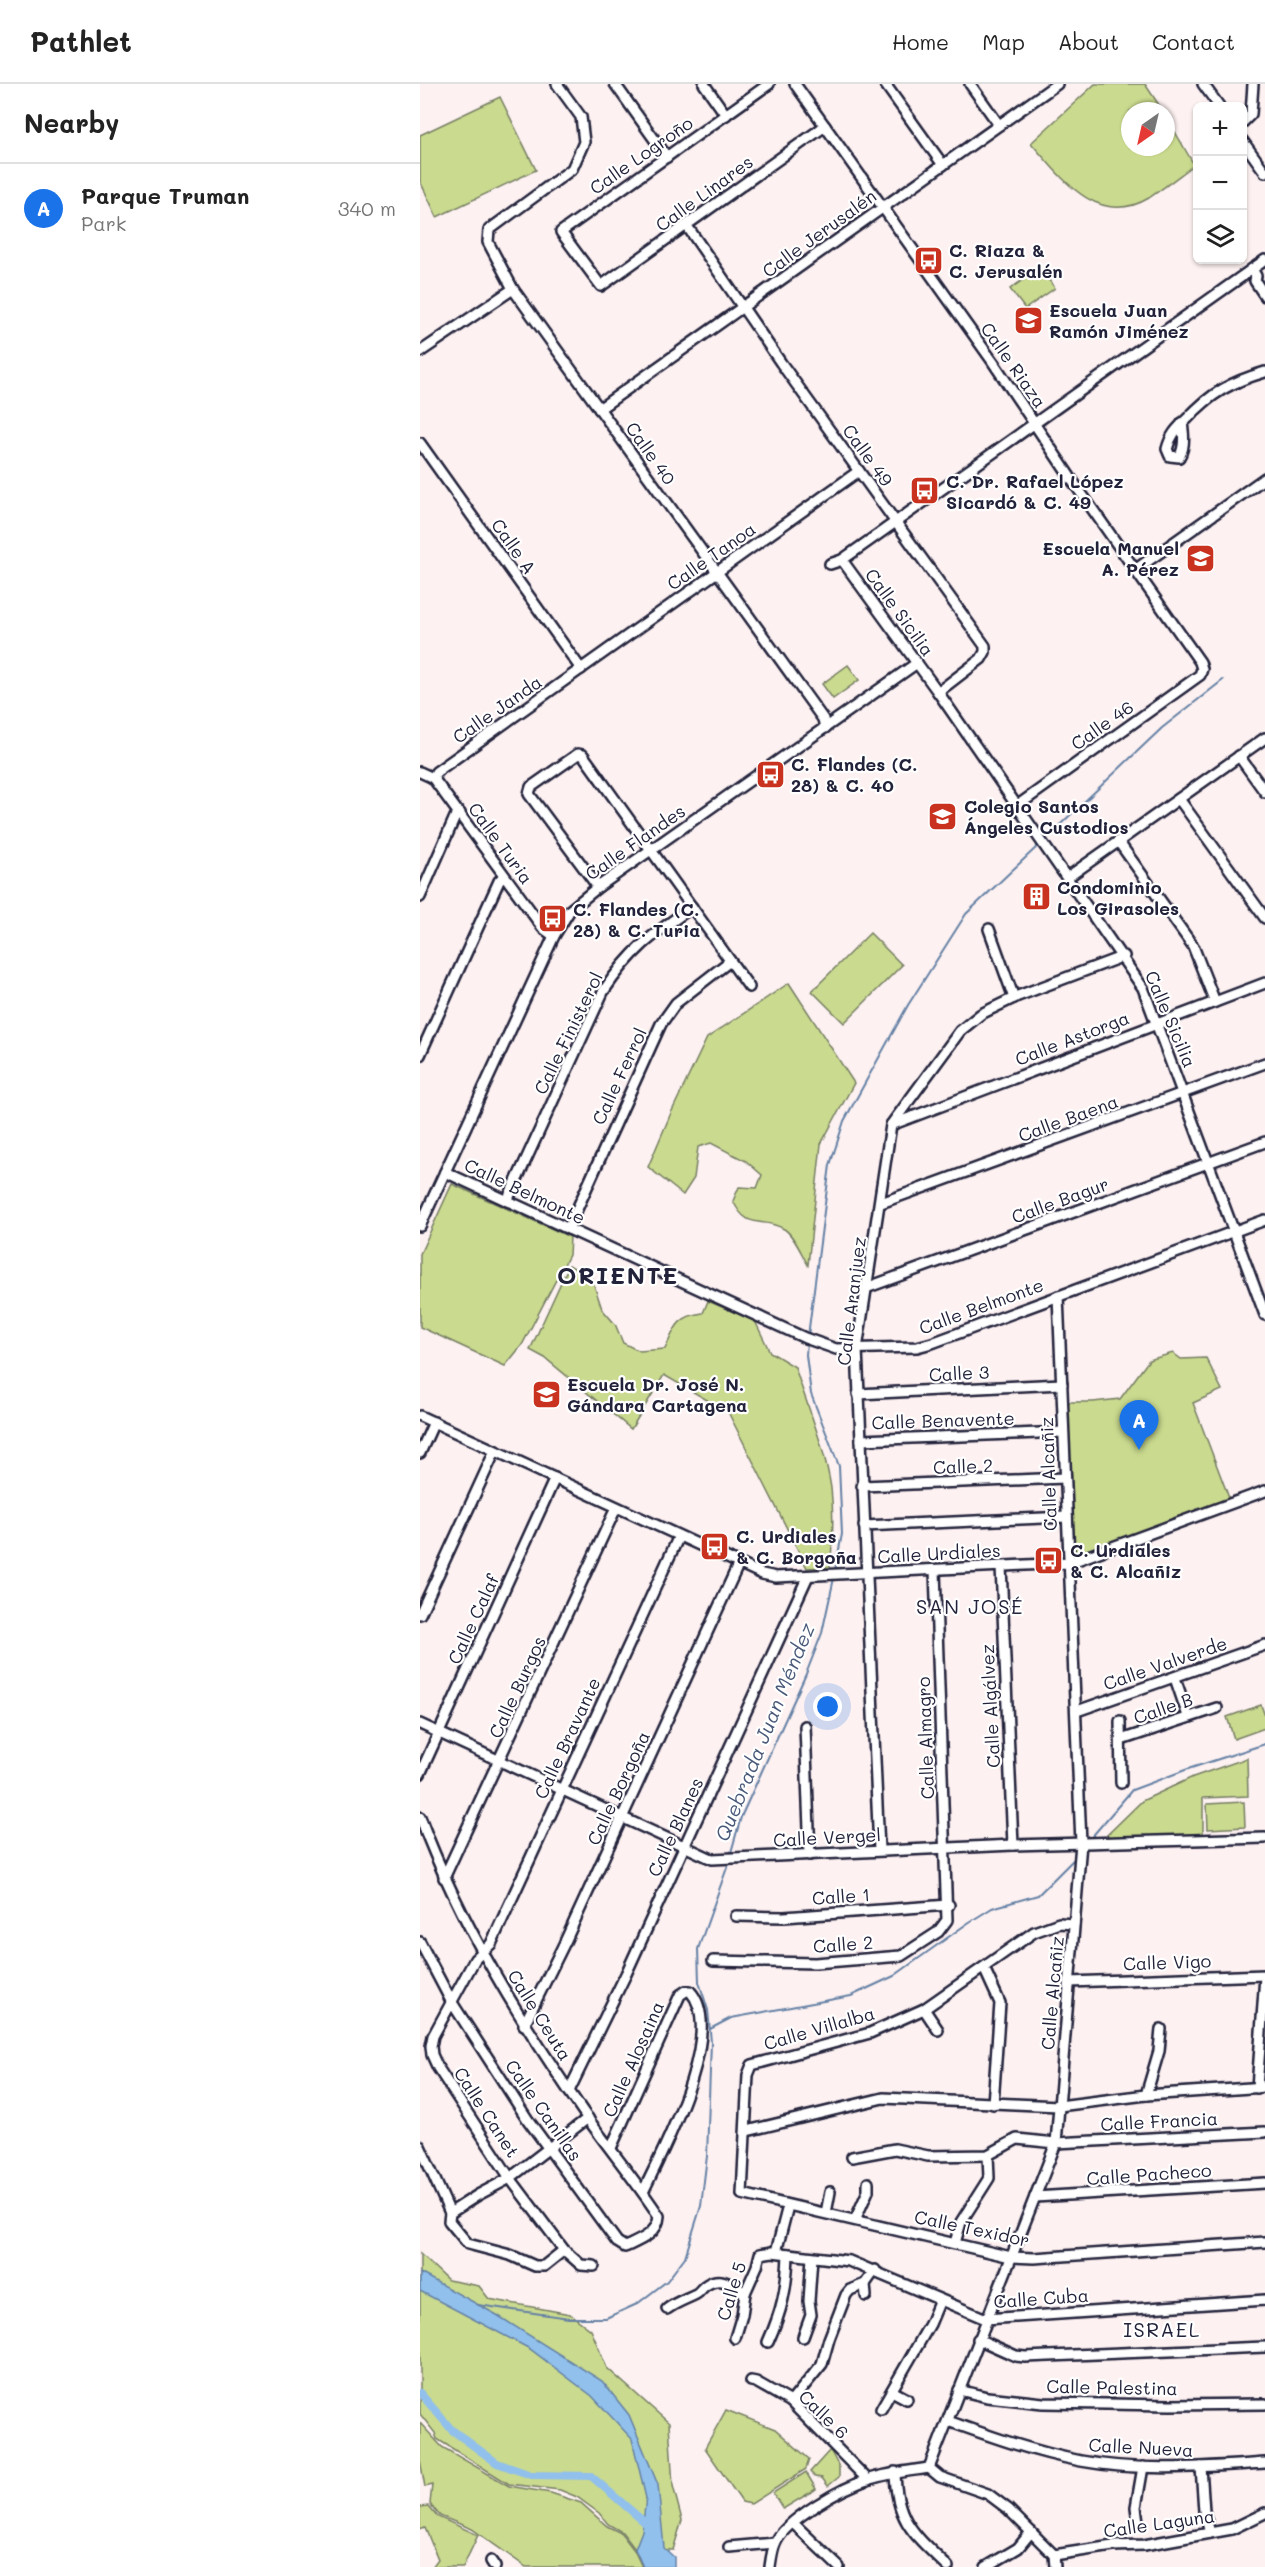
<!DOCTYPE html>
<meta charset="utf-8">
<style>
body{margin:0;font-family:Mali,sans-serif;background:#f6f6f6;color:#222}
.controls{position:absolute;right:18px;top:18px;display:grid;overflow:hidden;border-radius:9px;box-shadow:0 2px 4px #0004}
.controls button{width:54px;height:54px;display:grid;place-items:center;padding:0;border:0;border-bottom:2px solid #e0e0e0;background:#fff;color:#222;font:30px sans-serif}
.compass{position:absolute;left:701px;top:18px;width:54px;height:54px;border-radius:50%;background:#fff;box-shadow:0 2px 4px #0004;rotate:214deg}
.you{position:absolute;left:408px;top:1623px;width:21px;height:21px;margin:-15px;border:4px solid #fff;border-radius:50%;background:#1a73e8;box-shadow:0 0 0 9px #1a73e833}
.badge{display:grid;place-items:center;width:39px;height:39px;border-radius:50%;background:#1a73e8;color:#fff;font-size:20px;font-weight:700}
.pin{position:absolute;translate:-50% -50px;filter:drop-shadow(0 2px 3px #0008)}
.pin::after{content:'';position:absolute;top:32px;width:21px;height:18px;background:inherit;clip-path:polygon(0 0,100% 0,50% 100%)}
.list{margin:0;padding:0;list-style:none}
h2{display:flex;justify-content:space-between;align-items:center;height:78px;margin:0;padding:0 24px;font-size:26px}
h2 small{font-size:20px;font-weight:400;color:#767676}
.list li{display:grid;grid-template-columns:39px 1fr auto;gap:18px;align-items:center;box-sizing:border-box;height:90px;padding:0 24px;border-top:2px solid #e0e0e0}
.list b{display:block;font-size:22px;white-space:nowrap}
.list p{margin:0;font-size:20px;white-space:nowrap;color:#767676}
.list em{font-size:20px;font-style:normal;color:#767676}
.icon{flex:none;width:33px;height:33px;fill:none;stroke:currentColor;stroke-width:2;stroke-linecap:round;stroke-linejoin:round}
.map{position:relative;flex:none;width:845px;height:2483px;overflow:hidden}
header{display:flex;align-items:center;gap:36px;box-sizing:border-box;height:84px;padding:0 30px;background:#fff;border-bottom:2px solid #e0e0e0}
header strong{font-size:28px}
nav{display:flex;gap:33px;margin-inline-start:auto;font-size:21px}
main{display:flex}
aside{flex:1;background:#fff}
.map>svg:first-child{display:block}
.green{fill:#cada8e;stroke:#767e64;stroke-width:1.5}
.water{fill:#91c0ec;stroke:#6581a5;stroke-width:1.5}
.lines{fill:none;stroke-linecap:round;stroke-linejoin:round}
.stream{stroke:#6581a5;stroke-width:2}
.canal{stroke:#91c0ec;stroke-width:8}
.minor-casing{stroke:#22223b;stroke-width:14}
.minor{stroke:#fff;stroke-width:9}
.labels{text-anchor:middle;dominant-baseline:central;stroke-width:4.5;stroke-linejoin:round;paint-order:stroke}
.street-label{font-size:18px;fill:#22223b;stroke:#fff}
.poi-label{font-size:18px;font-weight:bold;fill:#22223b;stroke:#fff;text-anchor:start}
.neighbourhood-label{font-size:20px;letter-spacing:1.5px;fill:#22223b;stroke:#fff}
.water-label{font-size:20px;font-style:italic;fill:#495979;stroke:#fff}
.district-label{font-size:24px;font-weight:bold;letter-spacing:1.5px;fill:#22223b;stroke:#fff}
</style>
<header>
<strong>Pathlet</strong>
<nav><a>Home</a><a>Map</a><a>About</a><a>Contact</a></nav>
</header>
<main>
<aside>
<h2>Nearby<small></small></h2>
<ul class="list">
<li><span class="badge">A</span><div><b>Parque Truman</b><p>Park</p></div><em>340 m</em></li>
</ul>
</aside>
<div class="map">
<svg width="845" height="2483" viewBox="0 0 845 2483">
<rect width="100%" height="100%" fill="#fdf1f1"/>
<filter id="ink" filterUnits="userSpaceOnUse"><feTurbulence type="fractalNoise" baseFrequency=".0167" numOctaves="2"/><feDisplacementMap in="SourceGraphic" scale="12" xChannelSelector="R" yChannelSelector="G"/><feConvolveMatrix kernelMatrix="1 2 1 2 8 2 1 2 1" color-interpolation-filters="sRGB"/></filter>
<g filter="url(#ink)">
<g class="green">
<path d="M675 0H725L743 27H710V63H746V32L774 81C759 92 744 104 729 114 677 145 640 92 611 59Z"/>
<path d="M80 13 116 86 17 133 0 97V51Z"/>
<path d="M620 184 635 204 605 225 590 205Z"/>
<path d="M428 581 439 596 413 615 402 600Z"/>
<path d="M450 849 482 881 424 939 392 907Z"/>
<path d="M369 899 434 999 401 1060 388 1181C382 1171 374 1151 364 1145 341 1131 329 1149 313 1117L319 1103 337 1104 342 1091 326 1077 291 1059 278 1063 274 1094 263 1111 228 1083 251 1029 287 954Z"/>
<path d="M32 1100 150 1153 149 1171 102 1261 85 1282 0 1243V1170Z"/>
<path d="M149 1181 172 1195 182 1225 195 1240 203 1259 219 1267 245 1265C255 1244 257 1232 283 1229L288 1217 335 1237 350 1268 375 1283C387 1322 405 1363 411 1404 414 1431 413 1457 410 1483L387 1484 308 1328 244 1291 211 1345 125 1274 110 1266Z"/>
<path d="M753 1269 761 1275 786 1274 802 1306 773 1319 809 1414 806 1419 658 1473 651 1469 645 1318H673L700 1315 729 1276Z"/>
<path d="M841 1621 845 1632V1644L814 1655 807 1633Z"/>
<path d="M827 1674 828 1712 783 1714V1753L689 1757 687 1751 722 1717 773 1693Z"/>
<path d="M824 1718 825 1743 788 1745 787 1720Z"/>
<path d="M0 2170 28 2196 59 2202 69 2215 150 2230 171 2246 187 2284 249 2339 253 2402 262 2436 253 2466 215 2465 202 2448 188 2440 179 2429 157 2413 140 2406 89 2400 17 2355 15 2349 0 2330Z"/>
<path d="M306 2326 355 2345 389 2375 386 2385 331 2420 322 2418 285 2364Z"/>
<path d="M0 2339 22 2363 89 2402 131 2409 161 2419 187 2442 201 2449 214 2466 222 2483H106L52 2445 20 2432 10 2420 12 2401 5 2403 0 2376Z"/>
<path d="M410 2366 419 2383V2393L408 2402 402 2394 395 2393 390 2388Z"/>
<path d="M386 2388 396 2405 363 2425 353 2409Z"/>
<path d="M9 2422 18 2433 58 2451 43 2483H12L18 2475 5 2444 0 2446V2423Z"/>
</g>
<path class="water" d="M0 2189 77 2231 182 2297 209 2331 238 2401 244 2464 254 2473V2483H223L215 2465 222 2447 226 2414 212 2355 172 2312 110 2265 0 2207Z"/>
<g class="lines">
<g class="stream">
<path d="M624 756 742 644 803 596"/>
<path d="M388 1252 410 1081 424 1037 488 921 546 830 620 760"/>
<path d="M387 1258 386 1271 391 1310 419 1382 422 1450 415 1486"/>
<path d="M669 1756 712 1706 768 1685 845 1660"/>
<path d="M310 1772 321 1733 386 1590 402 1549 414 1494"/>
<path d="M290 1945 311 1934 431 1912 474 1892 548 1839 572 1824 618 1811 656 1773"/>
<path d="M58 2221 149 2234H186L217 2220 247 2197 265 2173 281 2122 287 2072 291 1958 288 1926 279 1898 278 1865 309 1778"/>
</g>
<path class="canal" d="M0 2309 32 2346 77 2379 111 2391 171 2392 230 2443"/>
<defs>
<g id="minor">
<path d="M137 0 161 33 164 58 152 85 69 146 68 158 93 205 403 635 405 644"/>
<path d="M195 0 247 73"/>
<path d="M284 0 306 31"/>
<path d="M349 0 141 148 181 202 405 42"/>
<path d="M375 0 573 278 654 399 780 578 782 585 780 591 597 722"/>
<path d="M465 0 523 81"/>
<path d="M550 0 579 41"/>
<path d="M783 0 799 22"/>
<path d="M822 39 831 30 833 0"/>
<path d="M822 56 845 88"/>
<path d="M267 142 361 279 565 562V568L561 575 518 608"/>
<path d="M832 185 836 192 835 197 845 212"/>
<path d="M0 268 93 205"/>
<path d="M179 325 637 0"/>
<path d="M762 339C764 350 765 364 759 373L750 372 747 365C751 350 757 345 767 335 791 309 811 298 845 288"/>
<path d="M0 359 161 585"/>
<path d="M422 476 518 608 723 904 845 1231"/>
<path d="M410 480 422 476 845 176"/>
<path d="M715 486 845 394"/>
<path d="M819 672 845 708"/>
<path d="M0 688 13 694 123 844 134 852"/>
<path d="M13 694 16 688 439 387"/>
<path d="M759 715 845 834"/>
<path d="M698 757 773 862 795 918"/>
<path d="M648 793 845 654"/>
<path d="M178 803 109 710 111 703 158 670 163 671 329 903"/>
<path d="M0 813 35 733 40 729"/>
<path d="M569 845 594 914"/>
<path d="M0 971 79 797 84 792"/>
<path d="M471 1041 845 899"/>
<path d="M25 1088 385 1254 416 1265 497 1263 512 1259 845 1136"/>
<path d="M87 1117 183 908C211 866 232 851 272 823"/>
<path d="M461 1119 845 979"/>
<path d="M0 1142 134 852 150 826 178 803 497 579"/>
<path d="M148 1145 241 940 256 919 310 877"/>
<path d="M446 1204 845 1058"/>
<path d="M438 1310 642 1300"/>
<path d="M0 1332 342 1490 356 1493 649 1479 845 1407"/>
<path d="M441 1356 643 1348"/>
<path d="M0 1369 14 1338"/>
<path d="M442 1402 645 1394"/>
<path d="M444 1442 647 1433"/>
<path d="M581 1482 593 1761"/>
<path d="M0 1530 75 1367"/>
<path d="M755 1594 768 1632"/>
<path d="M657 1627 845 1561"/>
<path d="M700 1637 701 1699"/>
<path d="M0 1640 292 1775 593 1761 845 1754"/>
<path d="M385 1642 390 1771"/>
<path d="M701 1656 797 1624"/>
<path d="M0 1690 135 1394"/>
<path d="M0 1733C40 1840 101 1938 166 2032 190 2066 216 2097 239 2132 238 2150 220 2156 205 2163L197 2158 108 2036 31 1917 0 1858"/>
<path d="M459 1766 437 1265 471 1041 540 947 561 930 598 912 704 872"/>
<path d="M24 1794 196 1424"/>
<path d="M316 1832 364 1833 529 1821"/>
<path d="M654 1840 639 1839 614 1848 504 1925 450 1949 332 1981 328 1991 322 2110 591 2173 614 2174 845 2158"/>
<path d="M293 1877 395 1879 481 1872 518 1848 527 1836 515 1486"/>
<path d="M564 1884 580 1919 573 2020"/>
<path d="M649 1898 845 1891"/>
<path d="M504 1925 518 1946"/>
<path d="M104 1941 144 1860 319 1479"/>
<path d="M837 2004 845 1892"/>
<path d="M149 2007 206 1890 388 1492"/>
<path d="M726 2011 739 1967 741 1945"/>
<path d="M327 2047 463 2014 639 2022 726 2011 845 2003"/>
<path d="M0 2062 30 2129 29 2137 48 2160 90 2171 115 2182H124L144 2166"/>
<path d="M191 2064 260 1911 266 1907H270C307 1947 243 2066 223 2108"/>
<path d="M432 2073 475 2065 508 2072 568 2071 597 2055 636 2059 845 2048"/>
<path d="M615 2113 845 2099"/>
<path d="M30 2129 58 2111 90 2094 168 2034"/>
<path d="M406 2129 410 2108"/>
<path d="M435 2136 448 2107V2099"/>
<path d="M535 2159 541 2138 569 2094 568 2071"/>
<path d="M356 2168 368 2122"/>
<path d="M174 2182 161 2181 144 2166 90 2094 18 1984 12 1971 11 1962 13 1952 55 1875 71 1860 259 1452"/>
<path d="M445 2200 446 2212"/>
<path d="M247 2225C256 2218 266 2215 276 2210 280 2208 282 2203 286 2201 301 2191 312 2201 325 2209"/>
<path d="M383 2253 391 2231 389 2217 392 2173"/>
<path d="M315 2254 322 2231 325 2209 337 2182 340 2170 352 2168 429 2177 566 2235 845 2216"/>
<path d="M558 2255 596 2272 605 2273 845 2263"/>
<path d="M348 2258C362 2227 367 2204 368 2170"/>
<path d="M331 2297 336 2298 371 2318 448 2396"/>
<path d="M539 2306 567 2313 623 2319 750 2321 845 2320"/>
<path d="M472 2307 487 2315"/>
<path d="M371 2318 402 2280 409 2255 426 2211 430 2206 445 2200 455 2186"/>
<path d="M461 2325 510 2240 520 2216"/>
<path d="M528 2337C572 2353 615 2368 661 2377 721 2388 784 2383 845 2379"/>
<path d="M781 2383 784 2427 790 2449"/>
<path d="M509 2384 636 2059 661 1759 638 1212"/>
<path d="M509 2384 520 2393 568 2410 588 2425 634 2471 635 2483"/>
<path d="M475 2388C476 2438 495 2451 528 2483"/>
<path d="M718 2438 716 2423 723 2383"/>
<path d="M373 2439 419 2483"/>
<path d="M309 2463 355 2459"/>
<path d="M634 2471 693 2462 724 2461 812 2445 845 2429"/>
<path d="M71 2477 75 2483"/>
<path d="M350 2483C351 2476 352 2467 355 2460 365 2435 424 2403 450 2395 469 2389 489 2387 509 2384"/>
<path d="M566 2483 598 2464 611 2448"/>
</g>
</defs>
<use href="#minor" class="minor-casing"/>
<use href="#minor" class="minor"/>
</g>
</g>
<defs>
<symbol id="bus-square" viewBox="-11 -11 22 22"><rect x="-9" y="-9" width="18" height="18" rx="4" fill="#c8321e" stroke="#fff"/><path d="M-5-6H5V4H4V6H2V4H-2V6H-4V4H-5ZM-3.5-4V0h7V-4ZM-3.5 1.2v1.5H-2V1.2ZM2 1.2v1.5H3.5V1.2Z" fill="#fff"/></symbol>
<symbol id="school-square" viewBox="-11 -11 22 22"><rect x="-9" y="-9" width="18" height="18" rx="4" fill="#c8321e" stroke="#fff"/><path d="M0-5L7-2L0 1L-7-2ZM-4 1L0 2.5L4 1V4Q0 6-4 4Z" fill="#fff"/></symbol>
<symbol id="building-square" viewBox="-11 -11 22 22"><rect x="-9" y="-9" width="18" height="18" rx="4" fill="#c8321e" stroke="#fff"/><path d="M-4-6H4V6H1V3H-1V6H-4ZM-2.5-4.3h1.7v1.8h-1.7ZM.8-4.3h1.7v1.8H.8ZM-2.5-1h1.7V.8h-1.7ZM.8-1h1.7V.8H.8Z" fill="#fff"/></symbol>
</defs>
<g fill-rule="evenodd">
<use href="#bus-square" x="492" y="160" width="33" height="33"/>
<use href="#school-square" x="592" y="220" width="33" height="33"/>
<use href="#bus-square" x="488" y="390" width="33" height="33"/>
<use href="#school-square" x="764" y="458" width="33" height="33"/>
<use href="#bus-square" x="334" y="674" width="33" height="33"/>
<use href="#school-square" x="506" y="716" width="33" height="33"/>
<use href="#building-square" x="600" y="796" width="33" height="33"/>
<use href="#bus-square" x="116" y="818" width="33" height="33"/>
<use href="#school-square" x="110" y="1294" width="33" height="33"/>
<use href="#bus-square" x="278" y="1446" width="33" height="33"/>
<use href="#bus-square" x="612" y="1460" width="33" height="33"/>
</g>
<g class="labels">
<g class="street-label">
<text transform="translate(221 71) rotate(-35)">Calle Logroño</text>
<text transform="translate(284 109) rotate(-36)">Calle Linares</text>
<text transform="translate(399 149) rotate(-36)">Calle Jerusalén</text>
<text transform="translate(594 281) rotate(55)">Calle Riaza</text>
<text transform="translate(231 369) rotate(55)">Calle 40</text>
<text transform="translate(448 371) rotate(54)">Calle 49</text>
<text transform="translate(94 462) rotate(55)">Calle A</text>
<text transform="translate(291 472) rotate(-35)">Calle Tanoa</text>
<text transform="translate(480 528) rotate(54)">Calle Sicilia</text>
<text transform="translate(77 625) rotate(-35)">Calle Janda</text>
<text transform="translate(682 641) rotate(-35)">Calle 46</text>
<text transform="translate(215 758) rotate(-35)">Calle Flandes</text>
<text transform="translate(81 759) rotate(54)">Calle Turia</text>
<text transform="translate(751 935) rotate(67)">Calle Sicilia</text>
<text transform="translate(148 949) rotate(-64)">Calle Finisterol</text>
<text transform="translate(652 954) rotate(-21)">Calle Astorga</text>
<text transform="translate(199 992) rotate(-65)">Calle Ferrol</text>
<text transform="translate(648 1034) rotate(-20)">Calle Baena</text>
<text transform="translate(105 1107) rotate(25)">Calle Belmonte</text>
<text transform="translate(640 1116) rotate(-20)">Calle Bagur</text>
<text transform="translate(431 1217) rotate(-83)">Calle Aranjuez</text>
<text transform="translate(561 1222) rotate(-20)">Calle Belmonte</text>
<text transform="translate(539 1289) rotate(-3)">Calle 3</text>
<text transform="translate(523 1336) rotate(-2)">Calle Benavente</text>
<text transform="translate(543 1382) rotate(-2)">Calle 2</text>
<text transform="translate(628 1390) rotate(-92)">Calle Alcañiz</text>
<text transform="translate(519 1469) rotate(-3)">Calle Urdiales</text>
<text transform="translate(53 1535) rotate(-65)">Calle Calaf</text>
<text transform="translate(745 1579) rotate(-19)">Calle Valverde</text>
<text transform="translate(97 1603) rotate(-65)">Calle Burgos</text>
<text transform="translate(570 1622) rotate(-93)">Calle Algálvez</text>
<text transform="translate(743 1624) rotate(-19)">Calle B</text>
<text transform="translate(147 1654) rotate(-65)">Calle Bravante</text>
<text transform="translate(505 1654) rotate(-92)">Calle Almagro</text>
<text transform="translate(198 1704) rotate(-65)">Calle Borgoña</text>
<text transform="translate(255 1743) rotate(-65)">Calle Blanes</text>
<text transform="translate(407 1753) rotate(-3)">Calle Vergel</text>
<text transform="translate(421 1812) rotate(-4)">Calle 1</text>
<text transform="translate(423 1860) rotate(-4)">Calle 2</text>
<text transform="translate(747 1878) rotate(-2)">Calle Vigo</text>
<text transform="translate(632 1909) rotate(-85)">Calle Alcañiz</text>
<text transform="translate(120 1931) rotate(58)">Calle Ceuta</text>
<text transform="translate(399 1944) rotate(-16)">Calle Villalba</text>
<text transform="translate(213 1975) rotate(-66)">Calle Alosaina</text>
<text transform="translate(124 2026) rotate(55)">Calle Canillas</text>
<text transform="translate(67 2028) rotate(57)">Calle Canet</text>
<text transform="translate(739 2037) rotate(-3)">Calle Francia</text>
<text transform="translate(729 2090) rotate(-4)">Calle Pacheco</text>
<text transform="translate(552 2144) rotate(12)">Calle Texidor</text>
<text transform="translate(311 2207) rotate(-73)">Calle 5</text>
<text transform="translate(621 2214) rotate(-4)">Calle Cuba</text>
<text transform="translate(692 2303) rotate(1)">Calle Palestina</text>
<text transform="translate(404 2330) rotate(44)">Calle 6</text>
<text transform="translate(721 2363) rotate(3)">Calle Nueva</text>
<text transform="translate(739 2439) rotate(-8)">Calle Laguna</text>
</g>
<g class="poi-label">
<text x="529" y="166">C. Riaza &amp;<tspan x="529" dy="21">C. Jerusalén</tspan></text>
<text x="629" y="226">Escuela Juan<tspan x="629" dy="21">Ramón Jiménez</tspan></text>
<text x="526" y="397">C. Dr. Rafael López<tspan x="526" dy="21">Sicardó &amp; C. 49</tspan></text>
<text x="759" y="464" text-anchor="end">Escuela Manuel<tspan x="759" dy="21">A. Pérez</tspan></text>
<text x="371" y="680">C. Flandes (C.<tspan x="371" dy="21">28) &amp; C. 40</tspan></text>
<text x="544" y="722">Colegio Santos<tspan x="544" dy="21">Ángeles Custodios</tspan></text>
<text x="637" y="803">Condominio<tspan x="637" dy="21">Los Girasoles</tspan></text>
<text x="153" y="825">C. Flandes (C.<tspan x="153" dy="21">28) &amp; C. Turia</tspan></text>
<text x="147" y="1300">Escuela Dr. José N.<tspan x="147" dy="21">Gándara Cartagena</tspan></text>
<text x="316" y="1452">C. Urdiales<tspan x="316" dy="21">&amp; C. Borgoña</tspan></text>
<text x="650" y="1466">C. Urdiales<tspan x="650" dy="21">&amp; C. Alcañiz</tspan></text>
</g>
<g class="neighbourhood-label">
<text x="550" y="1522">SAN JOSÉ</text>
<text x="742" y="2245">ISRAEL</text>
</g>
<g class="water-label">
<text transform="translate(344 1648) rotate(-68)">Quebrada Juan Méndez</text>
</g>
<g class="district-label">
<text x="198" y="1190">ORIENTE</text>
</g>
</g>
</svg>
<div class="controls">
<button>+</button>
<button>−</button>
<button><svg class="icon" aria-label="layers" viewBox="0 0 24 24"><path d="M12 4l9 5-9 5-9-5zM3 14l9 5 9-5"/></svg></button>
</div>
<svg class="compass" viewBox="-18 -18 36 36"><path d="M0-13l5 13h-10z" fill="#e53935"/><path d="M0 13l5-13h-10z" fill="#767676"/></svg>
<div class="you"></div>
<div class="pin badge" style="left:719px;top:1366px">A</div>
</div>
</main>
